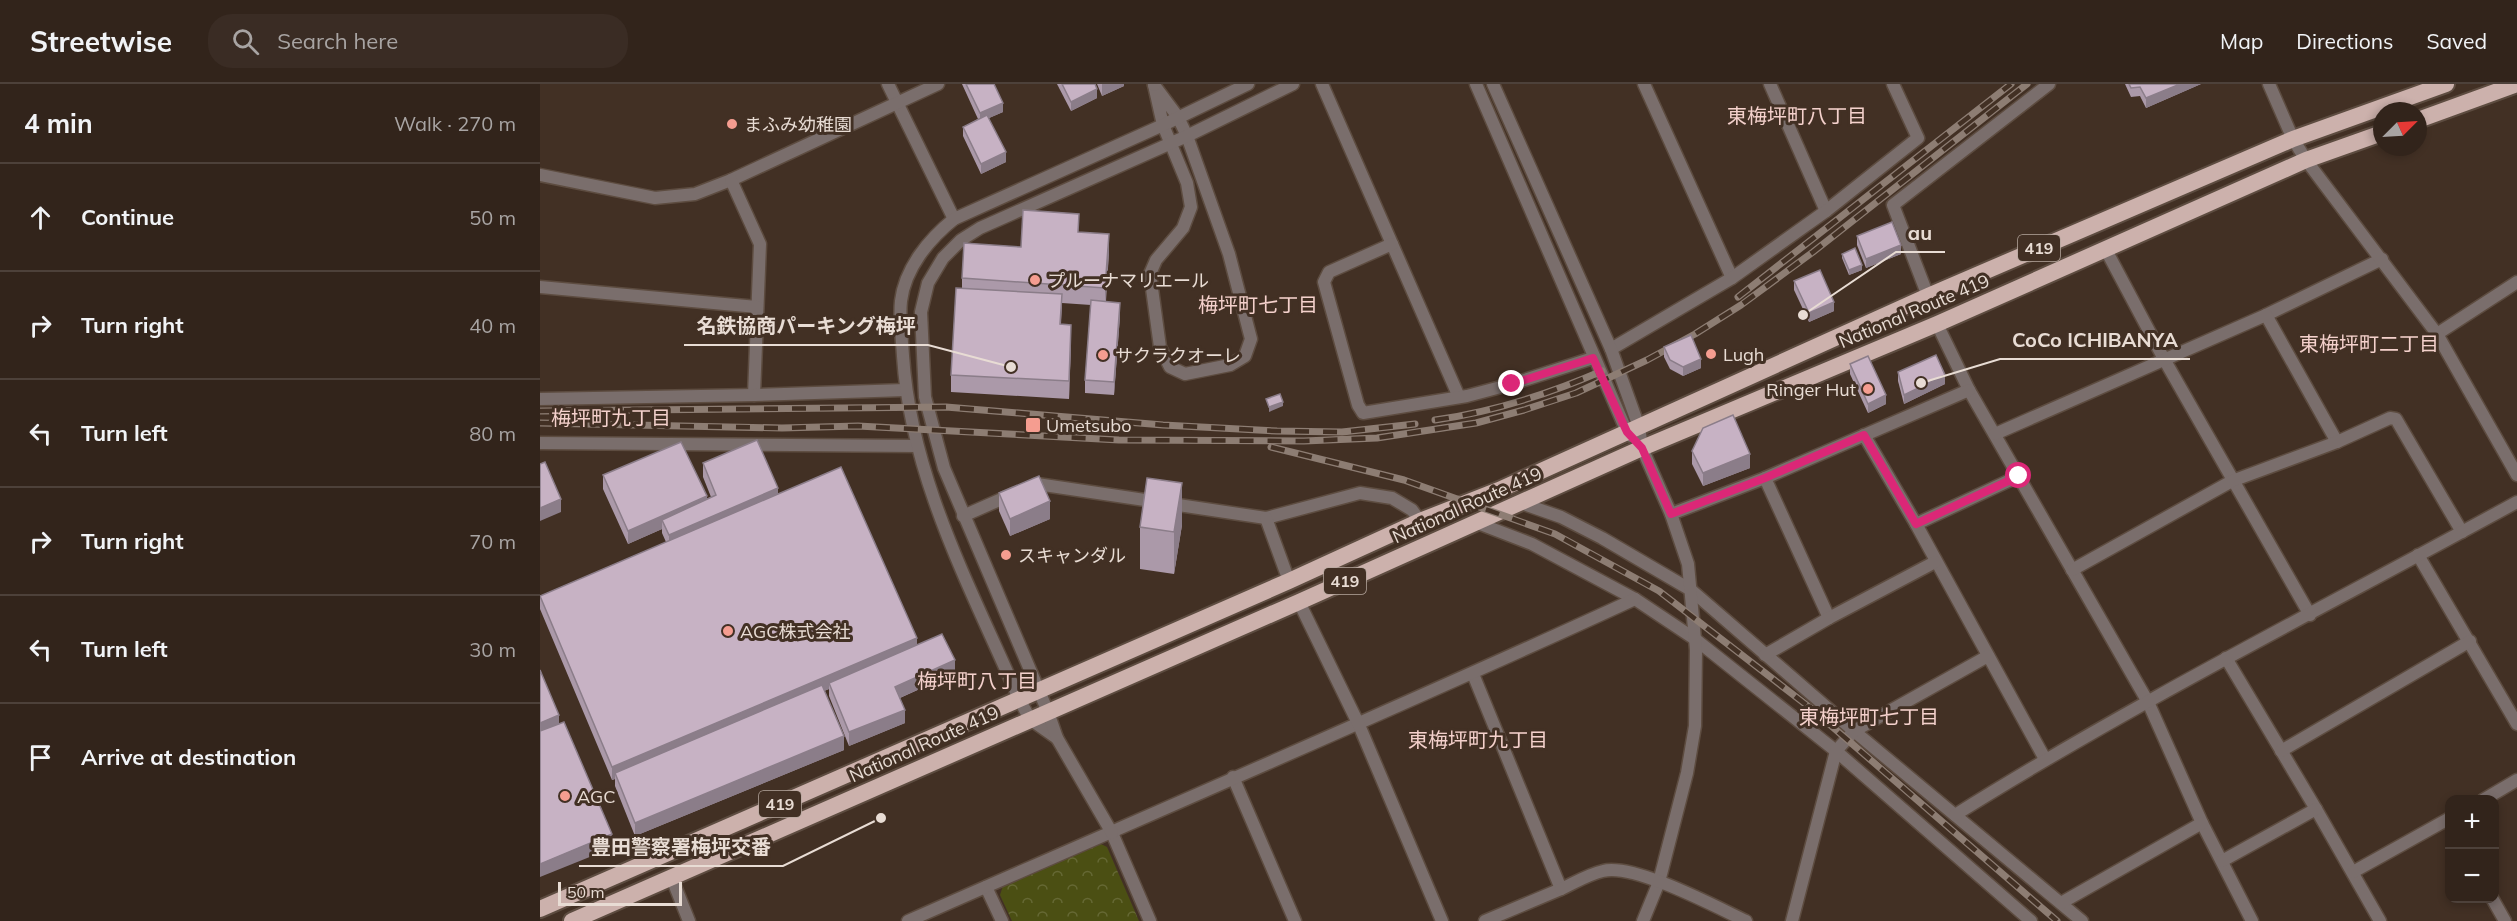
<!DOCTYPE html>
<meta charset="utf-8">
<style>
body{margin:0;font-family:Mulish,"Noto Sans JP",sans-serif;background:#3a2c24;color:#f1f3f6}
.controls{position:absolute;right:18px;bottom:18px;display:grid;overflow:hidden;border-radius:12px;box-shadow:0 3px 9px #0003}
.controls button{width:54px;height:54px;display:grid;place-items:center;padding:0;border:0;border-bottom:2px solid #4d413a;background:#32241b;color:#f1f3f6;font:30px sans-serif}
.compass{position:absolute;left:1833px;top:18px;width:54px;height:54px;border-radius:50%;background:#32241b;box-shadow:0 3px 9px #0003;rotate:66deg}
.scale{position:absolute;left:18px;bottom:15px;width:124px;box-sizing:border-box;padding-left:6px;border:3px solid #e8dcd4;border-top:0;font-size:16px;line-height:21px;white-space:nowrap;color:#e8dcd4;-webkit-text-stroke:4px #423024;paint-order:stroke}
.stop{position:absolute;width:18px;height:18px;margin:-14px;border:4px solid #db2777;border-radius:50%;background:#fff}
.stop.end{background:#db2777;border-color:#fff;box-shadow:0 2px 6px #0008}
.list{margin:0;padding:0;list-style:none}
h2{display:flex;justify-content:space-between;align-items:center;height:78px;margin:0;padding:0 24px;font-size:26px}
h2 small{font-size:20px;font-weight:400;color:#a8a4a3}
.list li{display:grid;grid-template-columns:39px 1fr auto;gap:18px;align-items:center;box-sizing:border-box;height:108px;padding:0 24px;border-top:2px solid #4d413a}
.list b{display:block;font-size:22px;white-space:nowrap}
.list em{font-size:20px;font-style:normal;color:#a8a4a3}
.icon{flex:none;width:33px;height:33px;fill:none;stroke:currentColor;stroke-width:2;stroke-linecap:round;stroke-linejoin:round}
.map{position:relative;flex:none;width:1977px;height:837px;overflow:hidden}
header{display:flex;align-items:center;gap:36px;box-sizing:border-box;height:84px;padding:0 30px;background:#32241b;border-bottom:2px solid #4d413a}
header strong{font-size:28px}
nav{display:flex;gap:33px;margin-inline-start:auto;font-size:21px}
.search{width:420px;height:54px;background:#3a2c24;display:flex;align-items:center;gap:15px;box-sizing:border-box;padding:0 21px;border-radius:24px;color:#a8a4a3;font-size:22px}
main{display:flex}
aside{flex:1;background:#32241b}
.map>svg:first-child{display:block}
.park{fill:url(#park-crowns)}
.lines{fill:none;stroke-linecap:round;stroke-linejoin:round}
.minor-casing{stroke:#5d4c40;stroke-width:15}
.tertiary-casing{stroke:#5d4c40;stroke-width:15}
.trunk-casing{stroke:#5d4c40;stroke-width:20}
.minor{stroke:#7a6e6c;stroke-width:12}
.tertiary{stroke:#7a6e6c;stroke-width:12}
.trunk{stroke:#ccb1ac;stroke-width:16}
.rail-casing{stroke:#8d7d73;stroke-width:7}
.rail{stroke:#423024;stroke-width:4.5;stroke-dasharray:14;stroke-linecap:butt}
.wall{fill:#ab99a9}
.shaded-wall{fill:#8b7d89}
.building{fill:#c7b2c4;stroke:#8b7d89;stroke-width:1.5}
.route{stroke:#db2777;stroke-width:8}
.poi-dot{fill:#f59d90;stroke:#423024;stroke-width:2}
.labels{text-anchor:middle;dominant-baseline:central;stroke-width:6;stroke-linejoin:round;paint-order:stroke}
.shield{fill:#423024;stroke:#b6a89f;stroke-width:1.5}
.shield-label{font-size:16px;font-weight:bold;fill:#e8dcd4}
.poi-label{font-size:18px;fill:#e8dcd4;stroke:#423024;text-anchor:start}
.street-label{font-size:18px;fill:#e8dcd4;stroke:#423024}
.neighbourhood-label{font-size:20px;fill:#f4d1cc;stroke:#423024}
.leader{fill:none;stroke:#e8dcd4;stroke-width:2}
.callout-dot{fill:#e8dcd4;stroke:#423024;stroke-width:2}
.callout-label{font-size:20px;text-anchor:middle;font-weight:bold;fill:#e8dcd4;stroke:#423024;stroke-width:6;stroke-linejoin:round;paint-order:stroke}
</style>
<header>
<strong>Streetwise</strong>
<div class="search"><svg class="icon" aria-label="search" viewBox="0 0 24 24"><circle cx="10" cy="10" r="6"/><path d="M15 15l6 6"/></svg>Search here</div>
<nav><a>Map</a><a>Directions</a><a>Saved</a></nav>
</header>
<main>
<aside>
<h2>4 min<small>Walk · 270 m</small></h2>
<ul class="list">
<li><svg class="icon" aria-label="ahead" viewBox="0 0 24 24"><path d="M12 20V5M6 11l6-6 6 6"/></svg><div><b>Continue</b></div><em>50 m</em></li>
<li><svg class="icon" aria-label="right" viewBox="0 0 24 24"><path d="M7 20v-9h11M14 6l5 5-5 5"/></svg><div><b>Turn right</b></div><em>40 m</em></li>
<li><svg class="icon" aria-label="left" viewBox="0 0 24 24"><path d="M17 20v-9H6M10 6l-5 5 5 5"/></svg><div><b>Turn left</b></div><em>80 m</em></li>
<li><svg class="icon" aria-label="right" viewBox="0 0 24 24"><path d="M7 20v-9h11M14 6l5 5-5 5"/></svg><div><b>Turn right</b></div><em>70 m</em></li>
<li><svg class="icon" aria-label="left" viewBox="0 0 24 24"><path d="M17 20v-9H6M10 6l-5 5 5 5"/></svg><div><b>Turn left</b></div><em>30 m</em></li>
<li><svg class="icon" aria-label="arrive" viewBox="0 0 24 24"><path d="M6 21V4h12l-3 4 3 4H6"/></svg><div><b>Arrive at destination</b></div></li>
</ul>
</aside>
<div class="map">
<svg width="1977" height="837" viewBox="0 0 1977 837">
<defs>
<pattern id="park-crowns" width="20" height="18" patternUnits="userSpaceOnUse" patternTransform="scale(1.5)"><rect width="20" height="18" fill="#4b4f13"/><path d="M2 6a3 3 0 1 1 6 0M12 15a3 3 0 1 1 6 0" fill="none" stroke="#656834"/></pattern>
</defs>
<rect width="100%" height="100%" fill="#423024"/>
<path class="park" d="M561 760 567 763 599 837H472L460 811 463 802Z"/>
<g class="lines">
<defs>
<g id="minor">
<path d="M348 0 414 135"/>
<path d="M782 0 919 313"/>
<path d="M1104 0 1192 194"/>
<path d="M1230 0 1286 127"/>
<path d="M614 1 638 33 647 52 689 170 711 255 705 272 690 281 645 290 630 283 620 263 610 190 616 176 643 144 651 123 647 99 623 41Z"/>
<path d="M0 91 115 114 155 110 191 96 398 0"/>
<path d="M191 96 220 160 214 311"/>
<path d="M852 160 789 188 784 198 818 321 823 329 927 312 972 300 1053 274"/>
<path d="M1566 166 1624 275 1770 531"/>
<path d="M0 203 217 223"/>
<path d="M1388 212 1353 121 1509 0"/>
<path d="M1726 231 1842 175"/>
<path d="M1397 240 1429 306 1608 618 1662 739 1712 837"/>
<path d="M1897 250 1977 198"/>
<path d="M1071 265 1192 194 1286 127 1378 54 1353 0"/>
<path d="M0 315 214 311 365 306"/>
<path d="M1455 350 1726 231 1797 358"/>
<path d="M1324 351 1376 440 1505 675"/>
<path d="M0 359 377 362"/>
<path d="M489 404 497 400 726 434 820 409 852 414 872 426 880 437"/>
<path d="M981 419 1021 433 1062 454 1151 506 1314 647 1542 837"/>
<path d="M1131 430 1225 394"/>
<path d="M423 432 473 410"/>
<path d="M935 438 992 460 1095 515 1155 555 1296 667 1491 837"/>
<path d="M1376 440 1479 392"/>
<path d="M1878 471 1977 640"/>
<path d="M1532 486 1692 397 1797 358 1850 334 1856 335 1922 448"/>
<path d="M1289 534 1225 394 1429 306"/>
<path d="M1225 571 1289 534 1395 478"/>
<path d="M1686 574 1776 725 1840 837"/>
<path d="M933 590 1021 805 945 837"/>
<path d="M1741 667 1930 557"/>
<path d="M693 693 755 837"/>
<path d="M1943 716 1977 696"/>
<path d="M1415 731C1597 617 1789 521 1977 418"/>
<path d="M572 749 610 837"/>
<path d="M1682 777 1776 725"/>
<path d="M1813 788 1910 734"/>
<path d="M131 792 149 837"/>
<path d="M446 803 462 837"/>
<path d="M1952 814 1965 837"/>
<path d="M1521 819 1662 739"/>
<path d="M368 837C611 730 854 626 1095 515"/>
<path d="M1252 837 1296 667 1314 647 1448 572"/>
</g>
<g id="tertiary">
<path d="M614 0V1"/>
<path d="M936 0 1087 348 1091 352"/>
<path d="M953 0 1071 265 1099 343 1102 364 1131 430 1148 480 1156 566 1155 642 1147 689 1119 798 1103 837"/>
<path d="M1729 0 1753 55 1766 76 1897 250 1977 391"/>
<path d="M726 434 749 497"/>
<path d="M759 518 819 641 902 837"/>
<path d="M517 654 490 635 479 615C431 504 371 395 363 272 362 254 359 235 361 217 365 184 389 155 414 135L623 41 708 0"/>
<path d="M572 749 517 654 508 628 404 384 385 313 381 228 388 199 403 174 421 156 440 144 647 52 753 0"/>
<path d="M1021 805C1034 799 1049 790 1063 787 1094 779 1176 823 1206 837"/>
</g>
<g id="trunk">
<path d="M1878 36 1977 0"/>
<path d="M0 825 749 497 880 437 959 406 1388 212 1753 55 1906 0"/>
<path d="M32 837 759 518 1102 364 1397 240 1766 76 1842 49"/>
</g>
</defs>
<use href="#minor" class="minor-casing"/>
<use href="#tertiary" class="tertiary-casing"/>
<use href="#trunk" class="trunk-casing"/>
<use href="#minor" class="minor"/>
<use href="#tertiary" class="tertiary"/>
<use href="#trunk" class="trunk"/>
<defs>
<g id="rail">
<path d="M1198 213 1471 0"/>
<path d="M0 327 406 323 623 341 737 347 802 348 875 340"/>
<path d="M895 336C952 328 1009 310 1062 287"/>
<path d="M0 339 242 344 318 342 579 356 764 357 837 354 936 339 984 326 1036 309 1107 276 1155 250 1201 221 1273 168 1487 0"/>
<path d="M731 363 864 396 1015 450 1119 507 1273 626 1517 837"/>
</g>
</defs>
<use href="#rail" class="rail-casing"/>
<use href="#rail" class="rail"/>
</g>
<g class="wall">
<path d="M422 0H454L463 28 449 34 466 78 441 90 423 52V43L438 35Z"/>
<path d="M517 0H555L557 14 531 27Z"/>
<path d="M557 0H584V2L562 12Z"/>
<path d="M1585 0H1661L1606 24 1600 12 1591 13Z"/>
<path d="M539 148 569 168 566 217 580 232 574 311 545 309V296L551 221 522 219 521 240 531 258 529 315 411 308V291L422 204V194L481 163Z"/>
<path d="M1317 152 1361 170 1326 184 1317 161Z"/>
<path d="M1302 170 1322 186 1309 191 1302 174Z"/>
<path d="M1254 197 1294 227 1269 238 1254 206Z"/>
<path d="M1124 263 1161 284 1143 292 1130 285 1124 273Z"/>
<path d="M1310 280 1346 320 1328 329 1310 290Z"/>
<path d="M1358 288 1405 300 1364 320 1358 297Z"/>
<path d="M1152 367 1210 384 1163 402 1152 380Z"/>
<path d="M163 379 238 410 377 561 415 589 360 614 365 639 309 662 289 612V605L284 607 304 666 95 752 75 702V695L72 696 0 525V512L126 458 122 449V445L88 460 63 405V391L167 415 171 413 163 393Z"/>
<path d="M459 409 510 435 470 452 459 427Z"/>
<path d="M642 441 634 490 600 485V443Z"/>
</g>
<g class="shaded-wall">
<path d="M562 0H584V2L562 12Z"/>
<path d="M1640 0H1661L1606 24V14Z"/>
<path d="M557 5V14L531 27V18Z"/>
<path d="M463 19V28L440 38V29Z"/>
<path d="M466 68V78L441 90V80Z"/>
<path d="M569 150V168L565 222V204Z"/>
<path d="M1361 161V170L1326 184V175Z"/>
<path d="M1322 181V186L1309 191V186Z"/>
<path d="M1294 218V227L1269 238V229Z"/>
<path d="M580 219V232L574 311V298Z"/>
<path d="M531 241V258L529 315V297Z"/>
<path d="M1161 275V284L1143 292V283Z"/>
<path d="M1405 291V300L1364 320V311Z"/>
<path d="M1346 311V320L1328 329V320Z"/>
<path d="M743 318V322L729 328V323Z"/>
<path d="M1210 370V384L1163 402V389Z"/>
<path d="M642 399V441L634 490V448Z"/>
<path d="M238 404V417L129 465V451Z"/>
<path d="M167 412V425L122 436V445L88 460V447Z"/>
<path d="M21 415V428L0 437V424Z"/>
<path d="M510 417V435L470 452V435Z"/>
<path d="M377 554V568L289 599V605L77 694 75 689V695L72 696V683Z"/>
<path d="M415 576V589L355 616V603Z"/>
<path d="M365 626V639L309 662V648Z"/>
<path d="M19 631V644L0 652V639Z"/>
<path d="M304 652V666L95 752V739Z"/>
<path d="M72 750V764L0 793V780Z"/>
</g>
<g class="building">
<path d="M426 0H454L463 19 440 29Z"/>
<path d="M522 0H555L557 5 531 18Z"/>
<path d="M1589 0H1640L1606 14 1600 3 1591 4Z"/>
<path d="M447 31 466 68 441 80 423 43Z"/>
<path d="M483 126 539 130 538 148 569 150 565 204 422 194 424 159 481 163Z"/>
<path d="M1352 138 1361 161 1326 175 1317 152Z"/>
<path d="M1315 164 1322 181 1309 186 1302 170Z"/>
<path d="M1280 186 1294 218 1269 229 1254 197Z"/>
<path d="M416 204 522 210 520 240 531 241 529 297 411 291Z"/>
<path d="M551 216 580 219 574 298 545 296Z"/>
<path d="M1151 251 1161 275 1143 283 1130 276 1124 263Z"/>
<path d="M1396 271 1405 291 1364 311 1358 288Z"/>
<path d="M1328 272 1346 311 1328 320 1310 280Z"/>
<path d="M740 310 743 318 729 323 726 315Z"/>
<path d="M1193 331 1210 370 1163 389 1152 367 1163 344Z"/>
<path d="M217 356 238 404 129 451 122 436 176 411 163 379Z"/>
<path d="M141 358 167 412 88 447 63 391Z"/>
<path d="M5 378 21 415 0 424V380Z"/>
<path d="M301 383 377 554 72 683 0 512Z"/>
<path d="M499 392 510 417 470 435 459 409Z"/>
<path d="M607 394 642 399 634 448 600 443Z"/>
<path d="M402 550 415 576 355 603 365 626 309 648 289 599Z"/>
<path d="M0 586 19 631 0 639Z"/>
<path d="M282 601 304 652 95 739 75 689Z"/>
<path d="M24 638 72 750 0 780V647Z"/>
</g>
<g class="lines">
<path class="route" d="M972 300 1053 274 1087 348 1102 364 1131 430 1225 394 1324 351 1376 440 1479 392"/>
</g>
<g class="poi-dot">
<circle cx="192" cy="40" r="6"/>
<circle cx="495" cy="196" r="6"/>
<circle cx="1171" cy="270" r="6"/>
<circle cx="563" cy="271" r="6"/>
<circle cx="1328" cy="305" r="6"/>
<rect x="485" y="333" width="16" height="16" rx="3"/>
<circle cx="466" cy="471" r="6"/>
<circle cx="188" cy="547" r="6"/>
<circle cx="25" cy="712" r="6"/>
</g>
<g class="labels">
<g class="shield">
<rect x="1478" y="151" width="42" height="26" rx="4.5"/>
<rect x="784" y="484" width="42" height="26" rx="4.5"/>
<rect x="219" y="707" width="42" height="26" rx="4.5"/>
</g>
<g class="shield-label">
<text x="1499" y="164">419</text>
<text x="805" y="497">419</text>
<text x="240" y="720">419</text>
</g>
<g class="poi-label">
<text x="204" y="40">まふみ幼稚園</text>
<text x="507" y="196">プルーナマリエール</text>
<text x="1183" y="270">Lugh</text>
<text x="575" y="271">サクラクオーレ</text>
<text x="1316" y="305" text-anchor="end">Ringer Hut</text>
<text x="506" y="341">Umetsubo</text>
<text x="478" y="471">スキャンダル</text>
<text x="200" y="547">AGC株式会社</text>
<text x="37" y="712">AGC</text>
</g>
<g class="street-label">
<text transform="translate(1374 227) rotate(-23)">National Route 419</text>
<text transform="translate(927 421) rotate(-24)">National Route 419</text>
<text transform="translate(384 660) rotate(-24)">National Route 419</text>
</g>
<g class="neighbourhood-label">
<text x="1257" y="31">東梅坪町八丁目</text>
<text x="718" y="220">梅坪町七丁目</text>
<text x="1829" y="259">東梅坪町二丁目</text>
<text x="71" y="333">梅坪町九丁目</text>
<text x="437" y="596">梅坪町八丁目</text>
<text x="1329" y="632">東梅坪町七丁目</text>
<text x="938" y="655">東梅坪町九丁目</text>
</g>
</g>
<path class="leader" d="M1263 231L1356 168H1405M471 283L388 261H144M1381 299L1460 275H1650M341 734L243 782H39"/>
<g class="callout-dot">
<circle cx="1263" cy="231" r="6"/>
<circle cx="471" cy="283" r="6"/>
<circle cx="1381" cy="299" r="6"/>
<circle cx="341" cy="734" r="6"/>
</g>
<g class="callout-label">
<text x="1380" y="156">au</text>
<text x="266" y="249">名鉄協商パーキング梅坪</text>
<text x="1555" y="263">CoCo ICHIBANYA</text>
<text x="141" y="770">豊田警察署梅坪交番</text>
</g>
</svg>
<div class="controls">
<button>+</button>
<button>−</button>
</div>
<svg class="compass" viewBox="-18 -18 36 36"><path d="M0-13l5 13h-10z" fill="#e53935"/><path d="M0 13l5-13h-10z" fill="#a8a4a3"/></svg>
<div class="scale">50 m</div>
<div class="stop" style="left:1479px;top:392px"></div>
<div class="stop end" style="left:972px;top:300px"></div>
</div>
</main>
